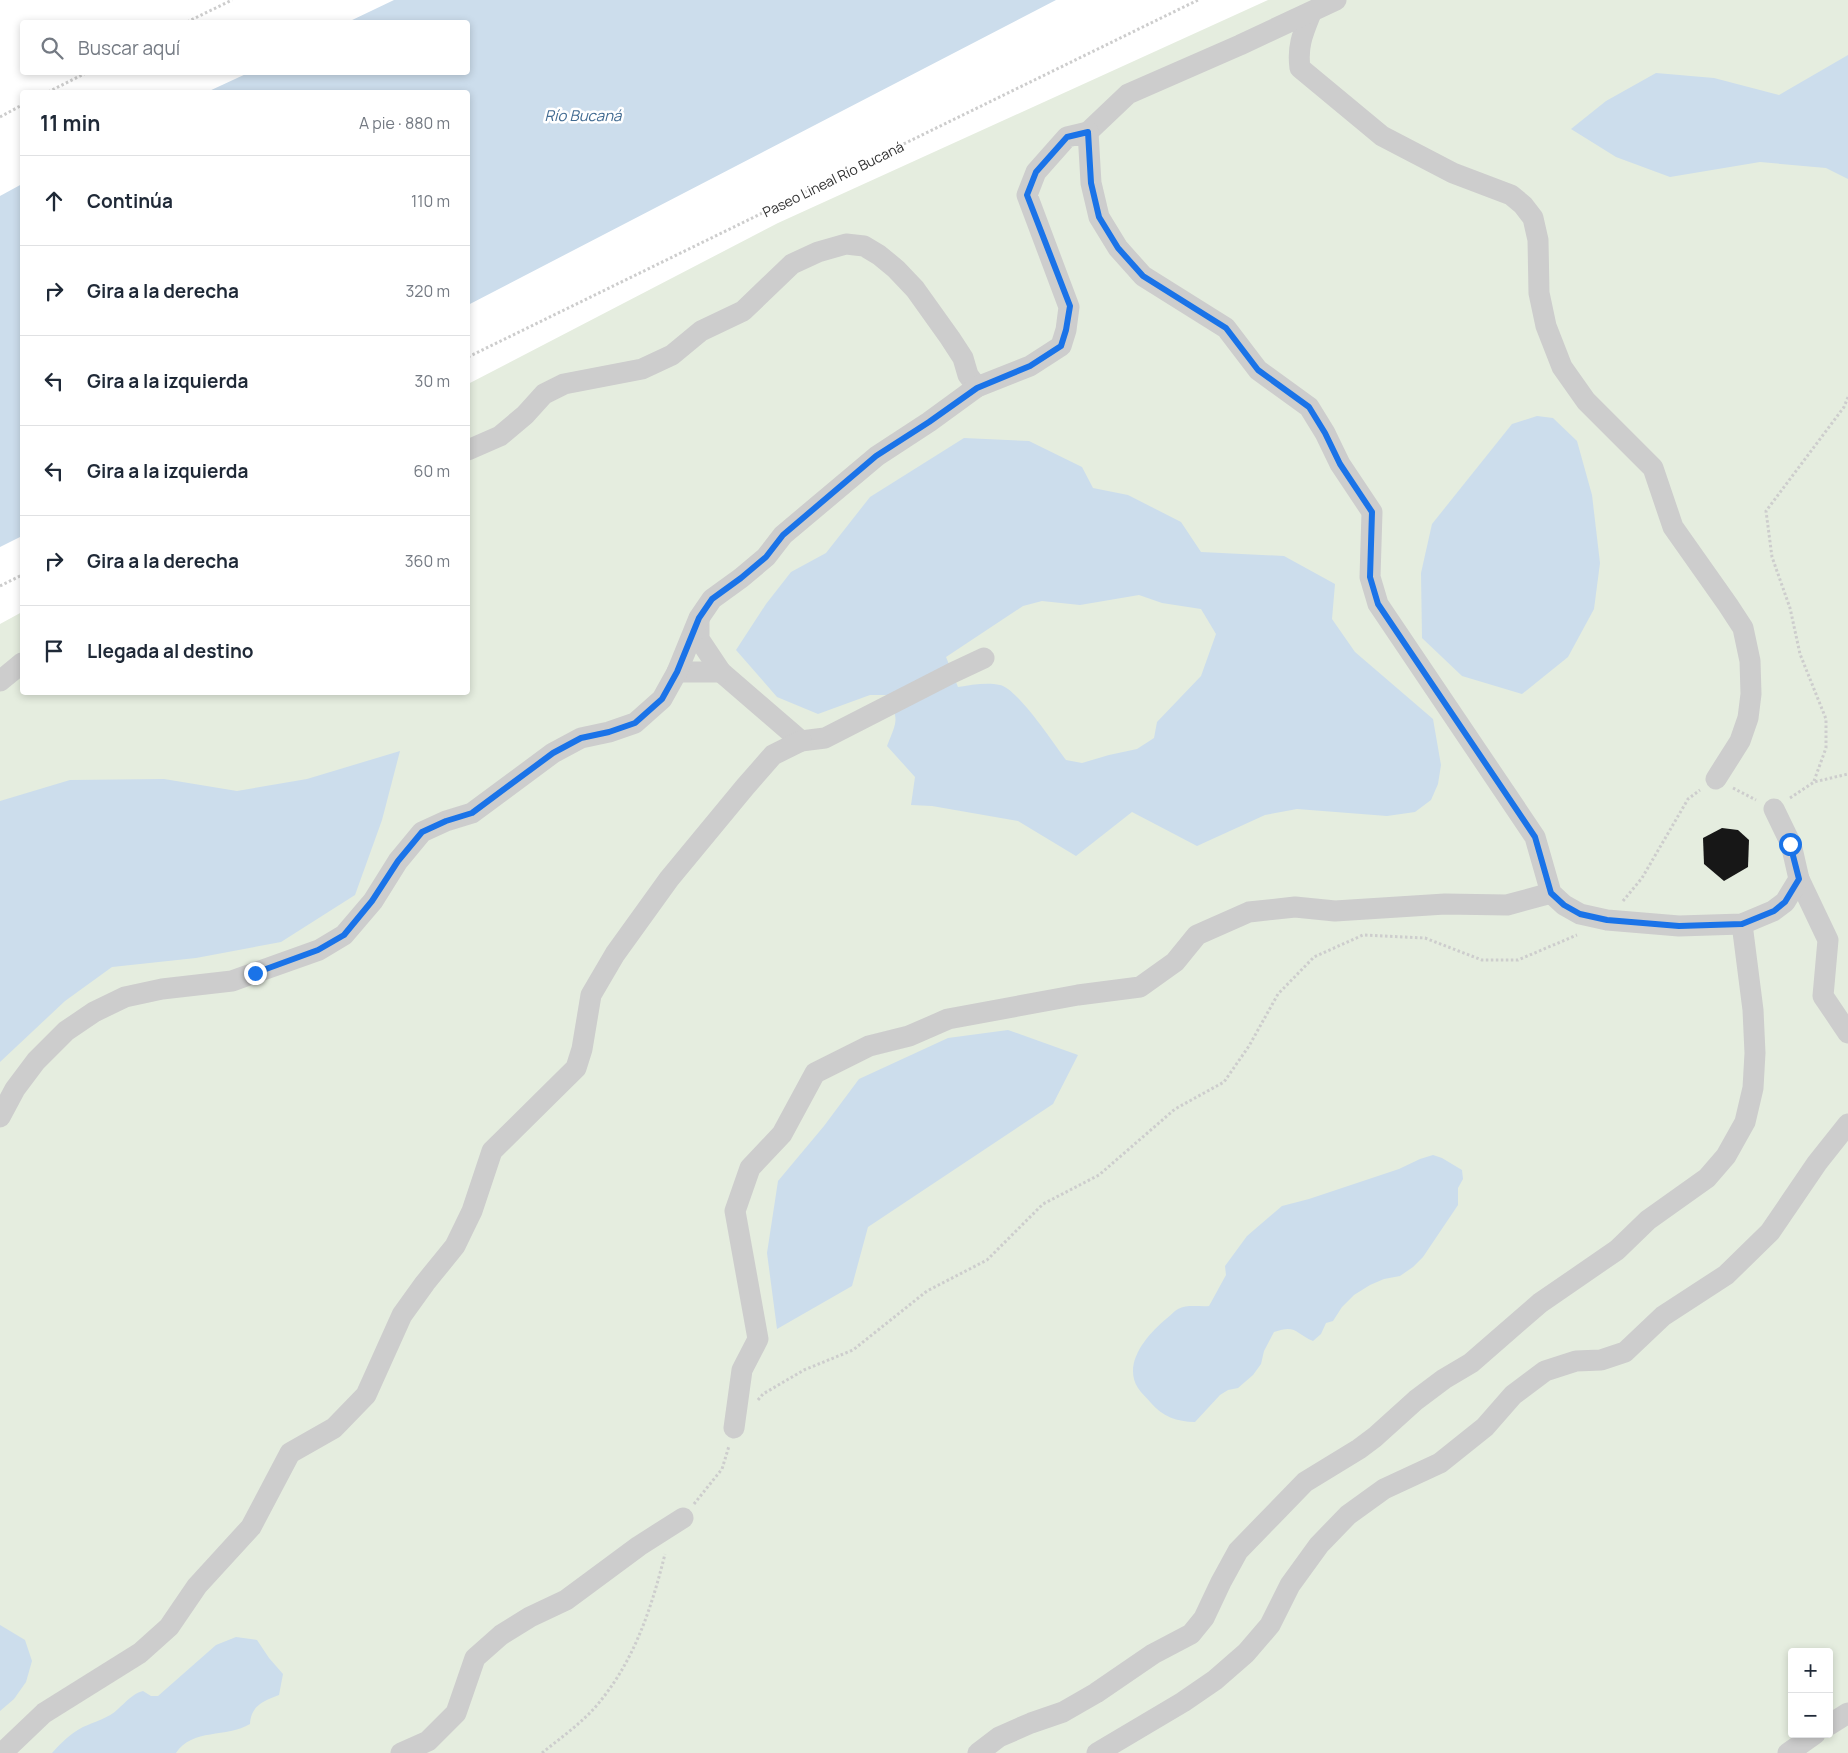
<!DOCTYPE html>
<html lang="es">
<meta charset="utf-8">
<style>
body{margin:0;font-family:Manrope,sans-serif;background:#f6f6f7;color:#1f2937}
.controls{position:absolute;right:15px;bottom:15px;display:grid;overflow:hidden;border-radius:5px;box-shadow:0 2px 8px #0003}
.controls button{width:45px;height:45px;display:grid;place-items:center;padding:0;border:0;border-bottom:1px solid #e0e1e3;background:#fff;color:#1f2937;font:25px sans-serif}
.stop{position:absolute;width:15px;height:15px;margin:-11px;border:4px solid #1a73e8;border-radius:50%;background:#fff}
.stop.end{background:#1a73e8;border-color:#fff;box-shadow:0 1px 5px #0008}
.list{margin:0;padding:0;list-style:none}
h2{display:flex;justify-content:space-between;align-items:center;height:65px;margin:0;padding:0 20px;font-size:21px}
h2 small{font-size:16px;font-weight:400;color:#747a83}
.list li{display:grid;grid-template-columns:32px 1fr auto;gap:15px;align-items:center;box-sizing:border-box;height:90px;padding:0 20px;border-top:1px solid #e0e1e3}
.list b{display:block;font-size:19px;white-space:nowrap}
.list em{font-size:16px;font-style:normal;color:#747a83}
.icon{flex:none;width:28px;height:28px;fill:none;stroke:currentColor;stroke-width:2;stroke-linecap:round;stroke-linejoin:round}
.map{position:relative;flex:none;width:1848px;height:1753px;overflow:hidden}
.search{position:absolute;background:#fff;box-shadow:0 2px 8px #0003;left:20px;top:20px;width:450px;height:55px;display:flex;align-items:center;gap:12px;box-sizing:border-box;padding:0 18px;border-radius:5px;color:#747a83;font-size:19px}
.panel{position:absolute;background:#fff;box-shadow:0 2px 8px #0003;left:20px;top:90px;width:450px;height:605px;border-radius:5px}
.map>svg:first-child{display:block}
.green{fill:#e5eddf;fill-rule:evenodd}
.water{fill:#ccddec;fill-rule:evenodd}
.building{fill:#171717}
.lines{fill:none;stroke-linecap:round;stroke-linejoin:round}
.path{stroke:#cdcdcd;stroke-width:3;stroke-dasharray:2.5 2.5;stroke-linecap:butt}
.minor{stroke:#cdcdcd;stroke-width:21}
.route{stroke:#1a73e8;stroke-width:6}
.labels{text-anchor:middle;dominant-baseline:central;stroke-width:5;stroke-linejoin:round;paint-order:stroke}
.street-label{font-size:14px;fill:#303030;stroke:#fff}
.water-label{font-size:15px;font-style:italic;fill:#406a91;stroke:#fff}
</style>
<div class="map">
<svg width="1848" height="1753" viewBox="0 0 1848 1753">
<rect width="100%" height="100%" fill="#fff"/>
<path class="green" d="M1268 0H1848V1753H0V624L22 612V692H468V384L778 223ZM1792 1652H1829V1734H1792Z"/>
<g class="water">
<path d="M394 0H1056L468 305V92H207L248 73 468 72V22H348Z"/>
<path d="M1848 55V179L1826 168 1760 162 1670 177 1616 157 1571 129 1606 101 1656 73 1714 78 1779 95Z"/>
<path d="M22 184V536L0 547V196Z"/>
<path d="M1537 416 1553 418 1577 441 1592 495 1600 563 1594 609 1568 657 1522 694 1462 676 1422 638 1421 573 1432 524 1512 424Z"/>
<path d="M964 438 1029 441 1082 467 1093 488 1128 495 1181 522 1201 552 1284 556 1335 584 1332 619 1355 652 1433 719 1441 765 1438 784 1431 800 1415 812 1387 816 1297 809 1265 815 1197 846 1132 812 1076 856 1018 821 932 806 911 805 915 777 887 746C897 721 900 719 886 695H870L818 714 777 697 736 650 766 604 791 572 826 553 870 497ZM1139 595 1162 603 1201 609 1216 634 1201 676 1157 722 1154 738 1137 749 1109 755 1082 763 1066 760C1054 744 1018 689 1000 685 987 682 971 685 958 687L946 657 1023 606 1042 601 1080 605Z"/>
<path d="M400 751 382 820 355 895 281 942 196 958 112 967 65 1001 0 1062V801L70 780 164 779 237 791 307 779Z"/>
<path d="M1008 1030 1078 1055 1053 1104 868 1227 852 1286 777 1329 767 1253 778 1181 824 1126 859 1079 948 1038Z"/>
<path d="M1433 1155 1442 1158 1462 1170 1463 1179 1458 1188V1205L1423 1257 1413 1267 1400 1276 1384 1279 1370 1285 1354 1295 1342 1307 1333 1321 1326 1323 1321 1334 1313 1341C1295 1333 1296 1324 1274 1332L1264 1351 1261 1364 1253 1375 1238 1388 1228 1390 1220 1395 1195 1422C1177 1422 1162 1416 1151 1403 1147 1398 1141 1393 1138 1388 1122 1363 1148 1334 1166 1319 1170 1316 1174 1311 1178 1309 1187 1304 1200 1307 1209 1306L1226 1275 1225 1266 1247 1236 1282 1206 1309 1199 1399 1169 1420 1159Z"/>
<path d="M0 1625 25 1640 32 1661 26 1682 14 1699 0 1711Z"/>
<path d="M236 1637 257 1640 269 1658 283 1674 279 1695C264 1701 251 1705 250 1724 227 1738 192 1728 176 1753H52C61 1743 71 1733 83 1727 94 1722 109 1718 118 1709 126 1702 132 1694 143 1691L151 1696H158L216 1645Z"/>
</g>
<path class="building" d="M1722 828 1738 830 1749 840 1748 867 1724 881 1704 864 1703 838Z"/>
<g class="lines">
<g class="path">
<path d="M187 22 232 0"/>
<path d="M48 92 88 72"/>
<path d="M0 117 22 105"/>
<path d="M468 357 1198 0"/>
<path d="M0 586 22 575"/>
<path d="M1814 781 1826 748V719L1800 654 1790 608 1772 557 1766 511 1844 407 1848 397"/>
<path d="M1733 788 1756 800"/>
<path d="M1790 798 1814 782 1848 774"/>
<path d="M1623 901 1642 878 1688 799 1700 790"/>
<path d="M758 1400 763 1394 804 1370 853 1350 927 1291 987 1260 1043 1204 1099 1175 1175 1109 1224 1082 1249 1046 1278 994 1314 957 1363 935 1425 938 1482 960H1518L1577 935"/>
<path d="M694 1504 722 1469 729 1446"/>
<path d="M542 1753C563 1736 586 1720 602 1699 636 1656 652 1606 665 1554"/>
</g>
<g class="minor">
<path d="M1311 13C1303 33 1297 46 1300 68L1382 136 1453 173 1511 195 1523 205 1533 218 1538 240 1539 293 1546 326 1562 367 1586 401 1653 468 1673 527 1728 605 1743 628 1750 661 1751 694 1748 718 1740 741 1716 779"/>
<path d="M1088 132 1128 94 1240 45 1336 0"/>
<path d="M468 450 500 436 525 415 544 394 564 384 642 369 672 355 701 331 743 311 792 264 818 252 846 244 864 246 879 255 896 269 915 289 950 338 963 358 968 375 977 387"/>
<path d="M699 619V639L721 672 801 741 825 738 952 673 984 658"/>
<path d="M677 672H721"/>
<path d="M0 681 22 663"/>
<path d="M1799 879 1828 940 1823 996 1848 1033"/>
<path d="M0 1117 15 1089 36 1061 66 1031 94 1012 125 997 162 989 232 981 319 950 344 935 373 901 398 861 422 832 446 821 472 813 553 753 581 738 609 732 635 723 662 699 677 672 699 618 712 599 741 578 766 557 783 535 877 456 929 422 977 387 1030 366 1061 346 1066 330 1069 307 1027 195 1036 172 1067 137 1088 132 1091 183 1099 217 1118 248 1143 276 1226 328 1258 370 1309 407 1325 433 1340 464 1372 512 1370 577 1378 604 1535 837 1551 893 1564 905 1580 914 1607 920 1679 926 1742 924 1773 911 1785 902 1799 879 1791 844 1774 809"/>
<path d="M734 1428 742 1370 758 1339 735 1211 750 1168 782 1134 815 1073 869 1046 909 1036 948 1019 1078 995 1140 987 1175 962 1197 935 1249 912 1295 907 1335 911 1445 904 1507 905 1551 893"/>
<path d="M1829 1725 1848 1713"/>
<path d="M2 1753 44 1713 140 1653 169 1627 197 1586 251 1527 290 1453 334 1428 366 1395 402 1315 425 1283 455 1246 472 1211 492 1151 576 1068 582 1049 591 995 615 954 669 879 745 787 773 755 801 741"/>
<path d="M401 1753 428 1741 456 1713 475 1658 501 1635 530 1617 566 1600 639 1546 683 1518"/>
<path d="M978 1753 999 1737 1031 1723 1063 1712 1096 1693 1153 1654 1191 1634 1204 1618 1221 1582 1238 1551 1305 1482 1359 1449 1375 1437 1416 1400 1444 1379 1471 1363 1540 1303 1617 1250 1648 1220 1707 1178 1726 1156 1745 1122 1753 1088 1755 1053 1753 1010 1742 924"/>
<path d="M1097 1753 1183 1702 1215 1680 1246 1653 1270 1625 1290 1585 1319 1545 1348 1515 1384 1489 1440 1463 1485 1427 1513 1395 1545 1371 1576 1361 1601 1360 1625 1352 1663 1316 1726 1275 1770 1232 1817 1163 1848 1124"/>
<path d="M1788 1753 1815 1734"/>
</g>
</g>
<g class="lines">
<path class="route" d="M255 973 318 950 344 935 372 901 398 861 422 832 446 821 472 813 553 753 581 738 609 732 635 723 662 699 677 672 699 618 712 599 741 578 766 557 783 535 876 456 929 422 977 388 1030 366 1061 346 1066 330 1070 306 1027 195 1036 172 1067 137 1088 132 1091 183 1099 217 1118 248 1143 276 1226 328 1258 370 1309 407 1325 433 1340 464 1372 512 1370 577 1378 604 1535 837 1551 893 1564 905 1580 914 1607 920 1679 926 1742 924 1774 911 1785 902 1799 879 1790 844"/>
</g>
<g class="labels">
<g class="street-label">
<text transform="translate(833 179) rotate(-26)">Paseo Lineal Río Bucaná</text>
</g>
<g class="water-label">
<text x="583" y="115">Río Bucaná</text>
</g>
</g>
</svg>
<div class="controls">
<button>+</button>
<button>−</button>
</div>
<div class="stop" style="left:1790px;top:844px"></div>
<div class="stop end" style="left:255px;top:973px"></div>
<div class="search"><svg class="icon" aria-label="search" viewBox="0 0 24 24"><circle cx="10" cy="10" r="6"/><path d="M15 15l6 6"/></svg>Buscar aquí</div>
<section class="panel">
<h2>11 min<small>A pie · 880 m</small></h2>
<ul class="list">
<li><svg class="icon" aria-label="ahead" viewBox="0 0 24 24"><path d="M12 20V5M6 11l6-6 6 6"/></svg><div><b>Continúa</b></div><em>110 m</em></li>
<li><svg class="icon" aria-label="right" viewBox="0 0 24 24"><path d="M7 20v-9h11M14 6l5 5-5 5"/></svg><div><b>Gira a la derecha</b></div><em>320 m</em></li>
<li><svg class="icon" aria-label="left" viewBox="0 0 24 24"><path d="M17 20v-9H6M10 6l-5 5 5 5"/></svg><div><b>Gira a la izquierda</b></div><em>30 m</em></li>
<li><svg class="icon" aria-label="left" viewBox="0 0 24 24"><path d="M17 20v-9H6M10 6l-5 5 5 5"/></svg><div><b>Gira a la izquierda</b></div><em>60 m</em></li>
<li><svg class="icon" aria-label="right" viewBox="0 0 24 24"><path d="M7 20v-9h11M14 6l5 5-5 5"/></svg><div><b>Gira a la derecha</b></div><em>360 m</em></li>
<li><svg class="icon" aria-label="arrive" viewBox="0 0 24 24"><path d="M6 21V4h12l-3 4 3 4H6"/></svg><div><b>Llegada al destino</b></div></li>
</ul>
</section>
</div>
